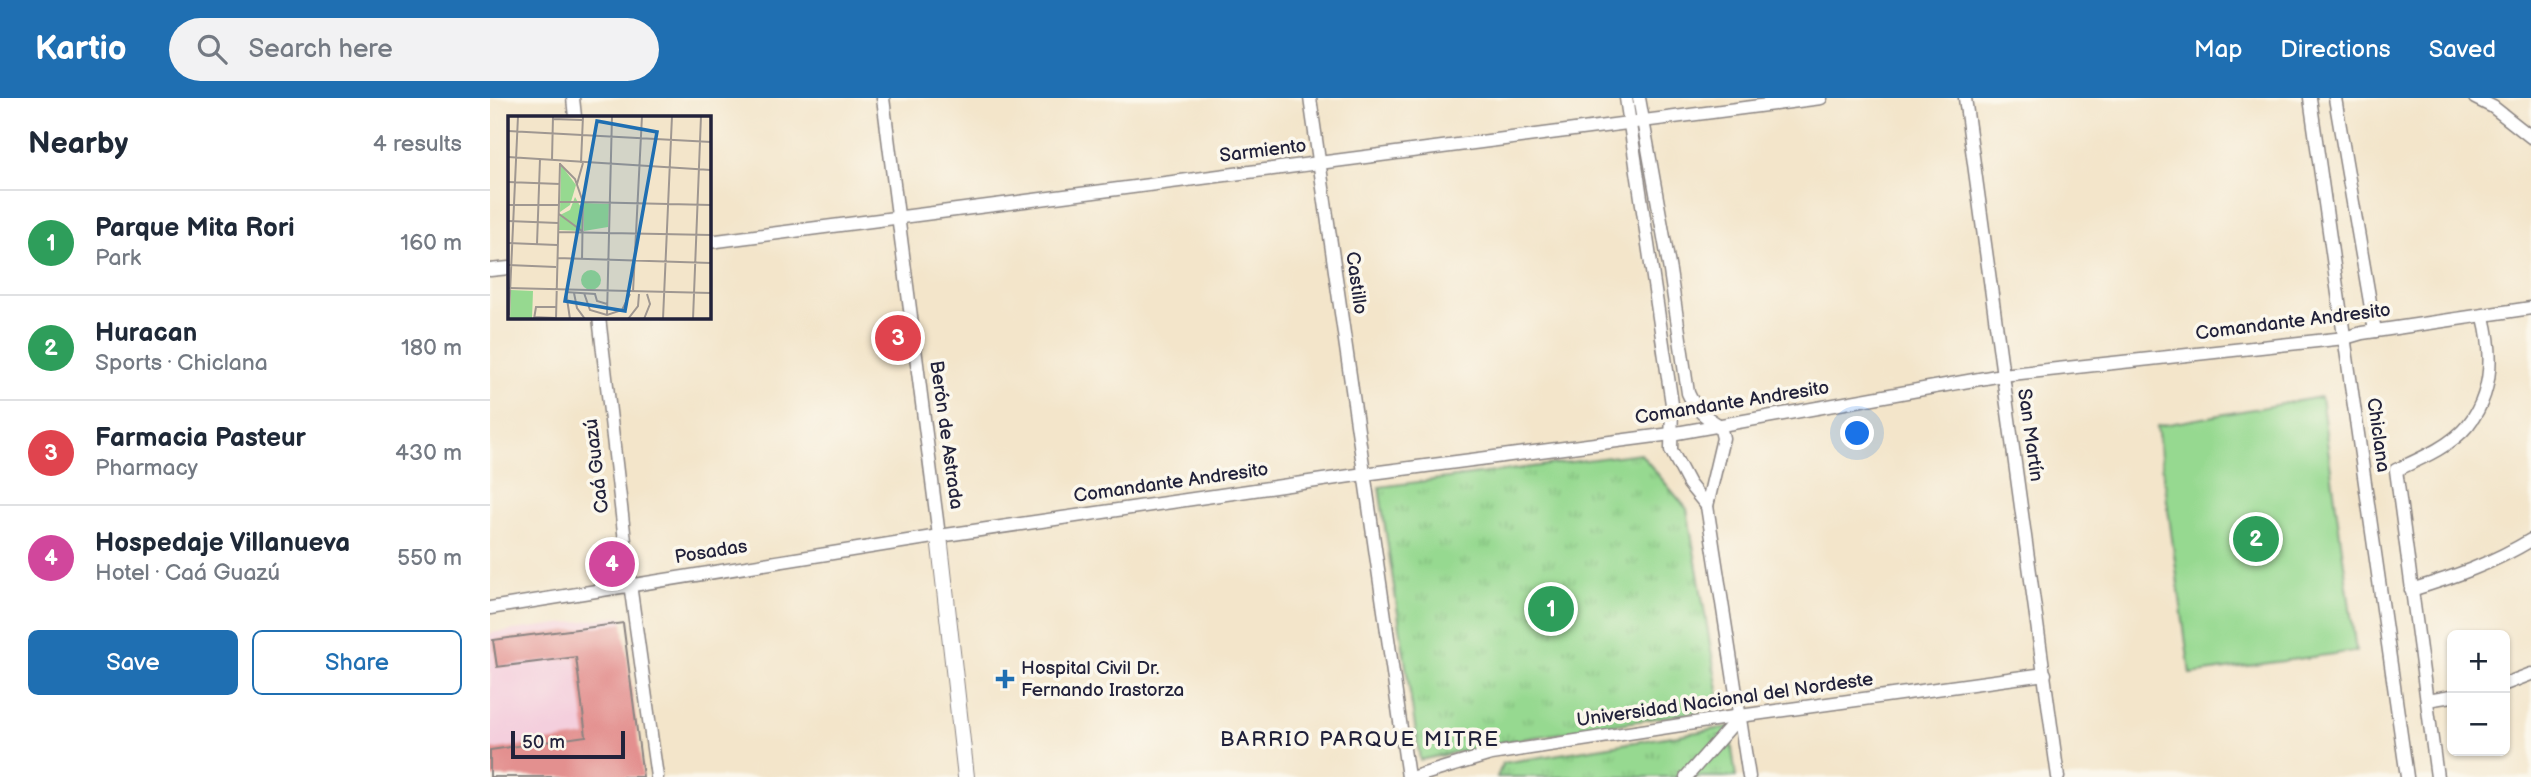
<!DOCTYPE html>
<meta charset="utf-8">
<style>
body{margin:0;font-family:"Balsamiq Sans",sans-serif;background:#f2f2f3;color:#1f2937}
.controls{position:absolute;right:21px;bottom:21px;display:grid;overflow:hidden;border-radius:10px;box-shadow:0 2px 5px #0004}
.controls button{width:63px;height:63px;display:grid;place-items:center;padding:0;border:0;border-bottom:2px solid #e0e1e3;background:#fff;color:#1f2937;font:35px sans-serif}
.scale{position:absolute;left:21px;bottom:18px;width:114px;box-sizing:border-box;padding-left:7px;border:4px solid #22223b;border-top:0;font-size:19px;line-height:24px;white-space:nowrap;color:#22223b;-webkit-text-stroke:5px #fbf7ec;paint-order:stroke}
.you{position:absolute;left:1368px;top:336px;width:24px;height:24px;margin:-18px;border:5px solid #fff;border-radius:50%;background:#1a73e8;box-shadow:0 0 0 10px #1a73e833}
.badge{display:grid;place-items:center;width:46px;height:46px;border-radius:50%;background:#1f6fb2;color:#fff;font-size:23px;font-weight:700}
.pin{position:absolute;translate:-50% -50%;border:4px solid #fff;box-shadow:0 2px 7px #0006}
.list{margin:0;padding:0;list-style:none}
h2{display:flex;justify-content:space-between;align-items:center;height:91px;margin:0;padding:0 28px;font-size:30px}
h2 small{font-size:23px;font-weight:400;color:#747a83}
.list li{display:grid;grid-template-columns:46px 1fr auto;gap:21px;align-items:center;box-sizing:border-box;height:105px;padding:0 28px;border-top:2px solid #e0e1e3}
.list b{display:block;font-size:26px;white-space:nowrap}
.list p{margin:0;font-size:23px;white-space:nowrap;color:#747a83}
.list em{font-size:23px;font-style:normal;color:#747a83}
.actions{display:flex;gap:14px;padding:21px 28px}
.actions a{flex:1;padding:16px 0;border:2px solid #1f6fb2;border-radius:10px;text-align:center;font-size:24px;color:#1f6fb2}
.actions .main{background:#1f6fb2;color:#fff}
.icon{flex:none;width:38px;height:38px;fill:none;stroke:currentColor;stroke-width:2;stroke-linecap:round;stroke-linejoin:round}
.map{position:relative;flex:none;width:2041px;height:679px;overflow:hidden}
header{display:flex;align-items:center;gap:42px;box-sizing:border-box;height:98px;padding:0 35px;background:#1f6fb2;color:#fff}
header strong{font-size:33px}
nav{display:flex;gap:38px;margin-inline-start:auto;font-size:24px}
.search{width:490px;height:63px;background:#f2f2f3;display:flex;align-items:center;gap:18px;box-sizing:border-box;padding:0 24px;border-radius:38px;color:#747a83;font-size:26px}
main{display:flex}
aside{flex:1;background:#fff}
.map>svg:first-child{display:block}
.built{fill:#f4cfdd}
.grass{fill:#96d990;stroke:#5c7e66;stroke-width:2}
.park{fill:url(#park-tufts);stroke:#5c7e66;stroke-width:2}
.building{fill:#e3908f}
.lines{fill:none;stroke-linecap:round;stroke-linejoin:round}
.minor-casing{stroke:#8a8482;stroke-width:15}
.tertiary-casing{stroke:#8a8482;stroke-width:18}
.minor{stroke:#fff;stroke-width:12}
.tertiary{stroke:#fff;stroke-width:16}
.poi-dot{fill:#1f6fb2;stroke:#fbf7ec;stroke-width:2.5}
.labels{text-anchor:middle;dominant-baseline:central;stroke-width:7;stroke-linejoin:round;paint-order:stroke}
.street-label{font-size:19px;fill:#22223b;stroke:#fbf7ec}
.poi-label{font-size:19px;fill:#22223b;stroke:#fbf7ec;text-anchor:start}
.neighbourhood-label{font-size:21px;letter-spacing:2px;fill:#22223b;stroke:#fbf7ec}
.inset-road{fill:none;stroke:#9f9791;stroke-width:2}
.view{fill:#1f6fb2;fill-opacity:0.15;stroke:#1f6fb2;stroke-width:3.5}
.inset-edge{fill:none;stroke:#22223b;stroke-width:3.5}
</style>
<header>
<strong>Kartio</strong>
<div class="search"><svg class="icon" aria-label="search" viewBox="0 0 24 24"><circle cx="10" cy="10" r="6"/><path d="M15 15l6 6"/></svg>Search here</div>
<nav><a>Map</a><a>Directions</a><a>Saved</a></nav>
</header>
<main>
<aside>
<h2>Nearby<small>4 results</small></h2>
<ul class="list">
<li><span class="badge" style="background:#2e9e5b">1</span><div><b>Parque Mita Rori</b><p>Park</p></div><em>160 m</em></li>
<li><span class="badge" style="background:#2e9e5b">2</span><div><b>Huracan</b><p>Sports · Chiclana</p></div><em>180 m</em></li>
<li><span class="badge" style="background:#e0444e">3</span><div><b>Farmacia Pasteur</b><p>Pharmacy</p></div><em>430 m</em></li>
<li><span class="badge" style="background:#d1479c">4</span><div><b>Hospedaje Villanueva</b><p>Hotel · Caá Guazú</p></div><em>550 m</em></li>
</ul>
<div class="actions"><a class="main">Save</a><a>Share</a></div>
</aside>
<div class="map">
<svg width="2041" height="679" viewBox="0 0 2041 679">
<defs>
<pattern id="park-tufts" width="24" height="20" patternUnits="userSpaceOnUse" patternTransform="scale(1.75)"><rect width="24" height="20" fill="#96d990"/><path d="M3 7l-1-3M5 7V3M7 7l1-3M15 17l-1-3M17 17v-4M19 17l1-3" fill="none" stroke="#81ba7d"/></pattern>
</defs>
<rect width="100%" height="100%" fill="#fbf7ec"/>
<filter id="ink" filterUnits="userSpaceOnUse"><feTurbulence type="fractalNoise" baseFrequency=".0143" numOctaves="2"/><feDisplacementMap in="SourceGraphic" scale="14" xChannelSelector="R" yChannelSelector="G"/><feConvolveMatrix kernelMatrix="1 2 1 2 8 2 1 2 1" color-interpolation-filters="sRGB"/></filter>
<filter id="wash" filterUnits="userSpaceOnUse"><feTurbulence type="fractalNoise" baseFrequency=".00686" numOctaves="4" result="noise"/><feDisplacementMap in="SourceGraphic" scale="28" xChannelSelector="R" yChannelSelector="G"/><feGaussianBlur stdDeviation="1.57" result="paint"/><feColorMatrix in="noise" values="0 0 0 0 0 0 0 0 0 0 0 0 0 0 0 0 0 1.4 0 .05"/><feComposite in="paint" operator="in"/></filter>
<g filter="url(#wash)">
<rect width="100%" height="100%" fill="#f3e5ca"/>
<path class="built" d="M132 518 153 679H0V535Z"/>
<path class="grass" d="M1831 299 1866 553 1700 576 1667 328Z"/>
<g class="park">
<path d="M1150 355 1197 411 1231 610 1013 644 930 662 889 389Z"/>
<path d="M1239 629 1246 679H1007L1013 665Z"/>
</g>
<g id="blocks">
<path class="building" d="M133 525 153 679H0V652L96 638 86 559 7 569 3 542Z"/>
</g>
</g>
<g filter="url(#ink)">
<use href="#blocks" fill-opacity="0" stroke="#8a8482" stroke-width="2"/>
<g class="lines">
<defs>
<g id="minor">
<path d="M83 0 85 19"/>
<path d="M393 0 449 438"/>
<path d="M820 0 918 679"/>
<path d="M1136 0 1182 306 1181 352 1199 386 1217 408"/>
<path d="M1149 0 1180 173 1198 295C1205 311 1215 319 1230 328"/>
<path d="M1475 0 1568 679"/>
<path d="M1820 0 1917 679"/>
<path d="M1845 0 1885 233"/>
<path d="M1985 0 2003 9 2041 39"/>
<path d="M219 144 1331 0"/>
<path d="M0 172 19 170"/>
<path d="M109 219 140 486 167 679"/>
<path d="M1230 328 1233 340 1217 408 1259 679"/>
<path d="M1921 492C1964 479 2003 465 2041 442"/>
<path d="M0 510 449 438 874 376 1181 336 1512 277 1855 240 1872 235 2041 210"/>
<path d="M2015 586 2041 576"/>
<path d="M1937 602 1962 598"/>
<path d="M924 679 1001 656 1250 618 1555 576"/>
<path d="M1196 679 1250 618"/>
<path d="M1947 679 1906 372C1930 361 1961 348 1978 327 2003 295 2003 255 1994 219"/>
</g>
<path id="tertiary" d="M449 438 476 679"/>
</defs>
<use href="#minor" class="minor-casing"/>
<use href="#tertiary" class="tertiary-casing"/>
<use href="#minor" class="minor"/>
<use href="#tertiary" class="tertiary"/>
</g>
</g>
<path class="poi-dot" d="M511.5 570.5h7v7h7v7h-7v7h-7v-7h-7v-7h7z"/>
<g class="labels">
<g class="street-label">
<text transform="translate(773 53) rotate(-7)">Sarmiento</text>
<text transform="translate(866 185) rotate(82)">Castillo</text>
<text transform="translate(1803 224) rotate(-7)">Comandante Andresito</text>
<text transform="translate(1242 305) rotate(-9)">Comandante Andresito</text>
<text transform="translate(456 337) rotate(82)">Berón de Astrada</text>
<text transform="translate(1540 337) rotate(82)">San Martín</text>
<text transform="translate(1888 337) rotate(82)">Chiclana</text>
<text transform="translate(107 368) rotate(-97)">Caá Guazú</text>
<text transform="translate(681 385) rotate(-8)">Comandante Andresito</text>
<text transform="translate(221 454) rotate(-9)">Posadas</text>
<text transform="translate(1235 602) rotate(-8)">Universidad Nacional del Nordeste</text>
</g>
<g class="poi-label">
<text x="531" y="570">Hospital Civil Dr.<tspan x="531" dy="22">Fernando Irastorza</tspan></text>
</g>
<g class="neighbourhood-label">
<text x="870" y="641">BARRIO PARQUE MITRE</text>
</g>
</g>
<g transform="translate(18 18)">
<rect width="203" height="203" fill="#f3e5ca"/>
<path d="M73 164a10 10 0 1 1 20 0a10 10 0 1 1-20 0ZM3 174 25 175 24 203H2Z" fill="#96d990"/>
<path d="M53 49 68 69 62 89 52 96ZM67 81 75 95 74 115 51 114 52 99 62 94ZM76 87 101 88 100 111 76 115Z" fill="#96d990"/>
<path class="inset-road" d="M45 3 74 4M0 15 203 26M0 41 203 54M44 44 45 0M73 47 75 0M52 48 67 63 75 86 203 89M0 66 52 68M69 68 75 47M51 86H75L74 144M0 89H51M51 98 74 115M0 105 50 107M50 116 203 119M0 127 49 129M29 128 32 43M49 142 203 147M0 149 48 151M0 172 203 177M125 176 134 0M66 177 69 192 77 203M76 177 82 194 99 199 114 194 122 178M1 199 10 0M99 199 104 0M26 201 48 202M26 203 28 191H48M48 203 52 47M62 203 58 176 87 178 89 185 99 188M120 203 130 190 131 178M136 203 142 188 139 178M155 203 164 0M185 203 193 0"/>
<path class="view" d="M89 5 149 16 117 195 57 185Z"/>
<rect width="203" height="203" class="inset-edge"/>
</g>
</svg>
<div class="controls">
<button>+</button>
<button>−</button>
</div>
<div class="scale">50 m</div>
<div class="you"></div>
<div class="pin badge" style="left:1061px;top:511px;background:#2e9e5b">1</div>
<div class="pin badge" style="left:1766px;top:441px;background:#2e9e5b">2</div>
<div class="pin badge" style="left:408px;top:240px;background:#e0444e">3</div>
<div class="pin badge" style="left:122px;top:466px;background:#d1479c">4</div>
</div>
</main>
